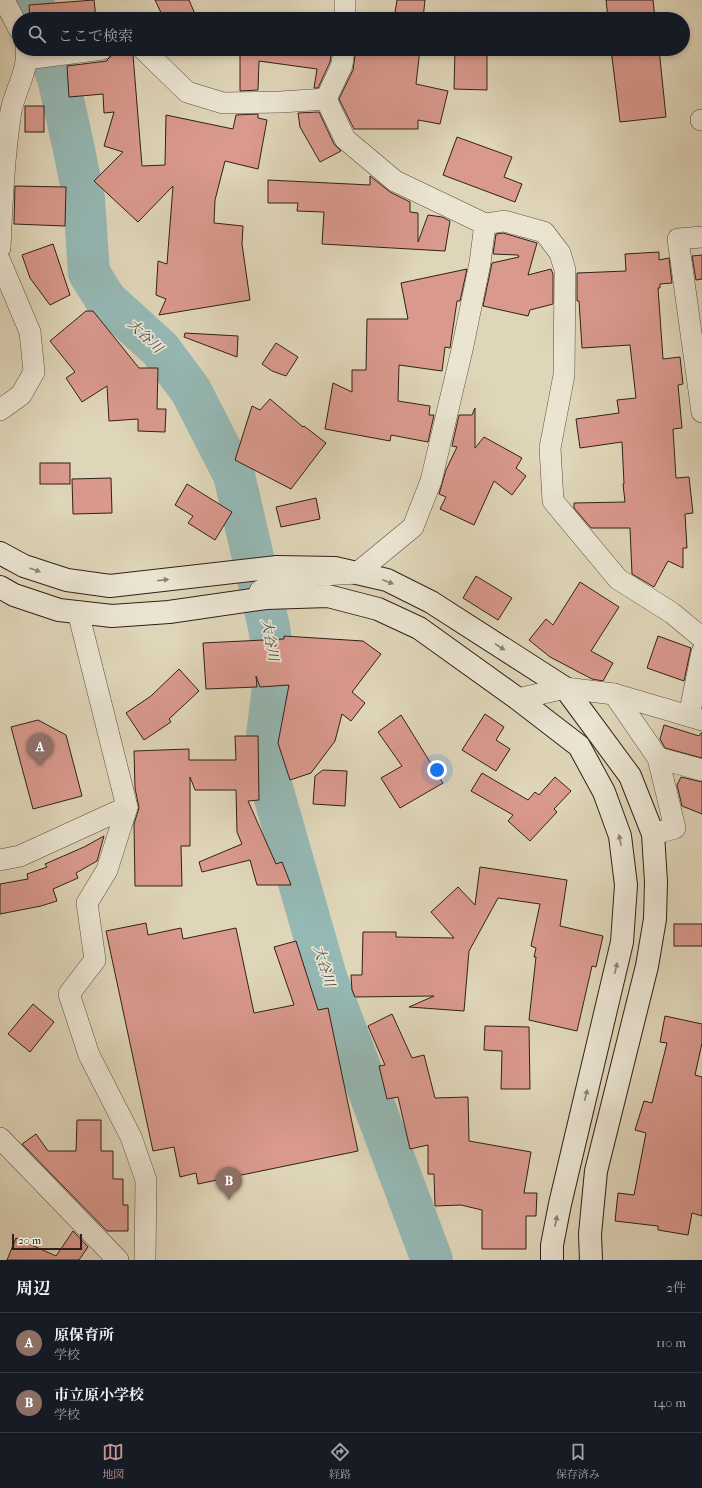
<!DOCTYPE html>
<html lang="ja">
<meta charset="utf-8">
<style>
body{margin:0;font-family:"IM FELL French Canon","Noto Serif JP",serif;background:#242831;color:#f1f3f6}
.scale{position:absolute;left:12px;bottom:10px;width:70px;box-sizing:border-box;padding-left:4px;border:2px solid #312019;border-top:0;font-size:11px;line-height:14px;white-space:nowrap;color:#312019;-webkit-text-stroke:3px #eae4d1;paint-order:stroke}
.you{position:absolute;left:437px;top:770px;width:14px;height:14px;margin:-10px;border:3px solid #fff;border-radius:50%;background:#1a73e8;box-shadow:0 0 0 6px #1a73e833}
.badge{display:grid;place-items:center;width:26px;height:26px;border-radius:50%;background:#c59692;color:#fff;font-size:13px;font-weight:700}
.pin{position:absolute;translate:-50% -33px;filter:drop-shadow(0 1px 2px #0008)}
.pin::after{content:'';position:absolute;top:21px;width:14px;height:12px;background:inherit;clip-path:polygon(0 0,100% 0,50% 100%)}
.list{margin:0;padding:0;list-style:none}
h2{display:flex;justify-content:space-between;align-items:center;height:52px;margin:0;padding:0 16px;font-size:17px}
h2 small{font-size:13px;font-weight:400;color:#9ea1a6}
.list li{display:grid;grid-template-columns:26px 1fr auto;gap:12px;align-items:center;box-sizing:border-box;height:60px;padding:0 16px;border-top:1px solid #363941}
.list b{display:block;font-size:15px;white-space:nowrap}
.list p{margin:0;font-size:13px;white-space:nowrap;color:#9ea1a6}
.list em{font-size:13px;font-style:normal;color:#9ea1a6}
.icon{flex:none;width:22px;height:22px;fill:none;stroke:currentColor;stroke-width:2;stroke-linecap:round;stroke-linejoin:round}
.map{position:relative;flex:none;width:702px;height:1260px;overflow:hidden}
.search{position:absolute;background:#171b24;box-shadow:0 2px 6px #0003;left:12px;right:12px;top:12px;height:44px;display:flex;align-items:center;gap:10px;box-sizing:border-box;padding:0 14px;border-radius:22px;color:#9ea1a6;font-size:15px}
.sheet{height:172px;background:#171b24}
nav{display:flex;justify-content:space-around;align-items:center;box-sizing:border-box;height:56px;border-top:1px solid #363941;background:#171b24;font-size:11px;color:#9ea1a6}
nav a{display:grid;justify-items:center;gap:2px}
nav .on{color:#c59692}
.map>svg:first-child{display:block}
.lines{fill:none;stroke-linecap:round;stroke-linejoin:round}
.river{stroke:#95b8b4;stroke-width:42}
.building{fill:#d9998d;stroke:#312019}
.street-casing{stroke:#5c4d41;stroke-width:22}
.secondary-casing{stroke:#312019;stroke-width:24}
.street{stroke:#eae4d1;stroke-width:21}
.secondary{stroke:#eae4d1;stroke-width:22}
.oneway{fill:#8e8275}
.labels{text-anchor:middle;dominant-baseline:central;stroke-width:3.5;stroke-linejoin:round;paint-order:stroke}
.water-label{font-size:14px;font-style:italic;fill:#4f4e48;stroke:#eae4d1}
</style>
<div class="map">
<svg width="702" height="1260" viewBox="0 0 702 1260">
<rect width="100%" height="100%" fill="#dfd5b8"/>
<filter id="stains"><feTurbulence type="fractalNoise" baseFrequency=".005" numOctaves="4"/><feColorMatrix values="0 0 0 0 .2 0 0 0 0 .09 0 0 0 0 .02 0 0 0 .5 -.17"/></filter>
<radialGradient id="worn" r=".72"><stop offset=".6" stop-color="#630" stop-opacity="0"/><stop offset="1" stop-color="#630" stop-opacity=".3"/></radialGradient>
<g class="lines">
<g class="river">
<path d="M32 0 38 19"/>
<path d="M48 49 59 82 73 145 84 199 89 273 106 300 160 349 191 391 234 475 269 627 275 670 264 760 326 977 432 1260"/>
</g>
</g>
<g class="building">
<path d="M94 0 96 19H30L29 5Z"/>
<path d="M155 0H189L195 14 185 19H164Z"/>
<path d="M397 0H425L423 19H394Z"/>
<path d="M606 0H653L655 19H608Z"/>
<path d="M114 49H131L133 55 142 166 165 165 166 115 233 129 236 115 258 114V118L267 120 258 169 225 161 215 200 214 223 243 226 242 244 250 300 159 315 166 299 156 295 158 261 167 264 173 186 138 222 94 181 123 152 104 146 114 112 104 113 103 94 69 97 67 66 107 61V60L113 54Z"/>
<path d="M240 49H332L330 62 318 88H314L317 69 259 61 258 90 240 91Z"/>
<path d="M356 49H420L416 84 448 91 440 124 418 120V129H354L339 99 353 70Z"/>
<path d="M611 49H659L666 117 620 122Z"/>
<path d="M455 50H487V90L454 89Z"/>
<rect x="25" y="106" width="19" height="26"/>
<path d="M319 112 334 144 341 151 320 162 300 127 298 113Z"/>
<path d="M457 137 512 157 504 177 522 184 515 202 443 175Z"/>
<path d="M370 176 390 192 410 202V212L418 213V242L428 215 442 217 450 221 445 251 322 244 324 212 297 211 298 203H268V180L370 185Z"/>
<path d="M15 186 66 187 65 226 14 224Z"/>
<path d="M503 233 537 243 528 275 551 269 553 274V304L530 310 528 316 483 306 492 263 519 257 518 255 493 254 496 234Z"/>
<path d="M53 244 70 295 50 305 30 278 22 255Z"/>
<path d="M659 252V260L669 258 672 283 660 284V288H658L663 359 680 357 683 384 678 385 682 428 673 429 676 478 689 477 693 513 685 514 687 548H683V568L668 561 654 587 632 574 630 528H591L574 508V503L625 502 623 484H624L622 442 580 448 576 419 619 413 617 400 636 398 630 345 582 348 579 301H577V273L626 271 625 254Z"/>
<path d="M702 255V279L696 280 692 256Z"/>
<path d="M467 269 460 301H457L450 348 445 347 442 371 399 365 398 401 430 406 429 415H434L428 442 391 435 390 441 325 429 333 383 352 392V370H366L367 319H408L401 283Z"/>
<path d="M86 311H93L139 368H158L157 409H166L165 432 138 431V419L109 421 107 386 82 402 66 378 75 372 50 341Z"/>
<path d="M185 333 238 336 237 357 184 337Z"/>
<path d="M276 343 298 357 286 376 272 371 262 364Z"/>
<path d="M270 399 303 427 304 426 326 443 291 489 235 460 252 406 260 410Z"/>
<path d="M475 408V448L484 437 522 458 516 468 526 476 512 495 494 481 474 525 440 509 446 497 439 494 446 470 457 447 452 446 459 415H472Z"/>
<rect x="40" y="463" width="30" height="21"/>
<path d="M111 478 112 513 73 514 72 479Z"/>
<path d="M187 484 232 512 215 540 188 523 193 516 175 505Z"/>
<path d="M316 498 320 519 281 527 276 507Z"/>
<path d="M476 576 512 598 498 620 463 598Z"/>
<path d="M580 582 619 607 591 651 613 663 603 681 592 679 550 657 529 640 546 619 553 625Z"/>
<path d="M284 636 363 641 381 654 352 692 365 703 351 721 342 714 335 741 311 773 290 780 278 743 289 685 260 687 256 676 257 687 206 689 203 643 284 639Z"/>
<path d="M658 636 691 648 684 681 647 668Z"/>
<path d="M179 669 199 691 169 719 171 722 144 740 126 713 151 696Z"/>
<path d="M485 714 504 727 496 740 510 749 496 771 462 750Z"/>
<path d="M401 715 443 783 400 808 381 778 402 766 378 732Z"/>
<path d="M38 720 66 735 82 796 33 809 11 727Z"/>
<path d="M664 725 699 736 702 732V758L665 748 660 739Z"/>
<path d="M235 736H258L259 800 248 801 276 864 282 862 291 885H257L250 860 202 872 199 862 242 844 237 832 236 790H195L190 777V846H181L182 886H135L134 824 139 808 135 788 134 751 189 749V760H236Z"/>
<path d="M323 770 347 771 345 806 313 804 315 776Z"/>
<path d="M482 773 528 800 535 792 539 795 555 777 571 791 554 809 557 812 530 841 508 821 513 815 471 791Z"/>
<path d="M681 777 702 782V814L682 806 677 785Z"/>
<path d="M104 836 97 861 76 873 78 878 53 889 57 901 41 906 0 914V884L28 879 27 874 47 867 45 864 84 847Z"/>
<path d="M480 867 567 880 560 926 603 936 596 967 592 966 577 1031 529 1020 536 957H534L536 948 531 946 540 904 498 898 469 951 464 1011 409 1007 434 996 355 997 352 990 351 975H362L363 932H396V937L454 938 431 912 458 887 475 905Z"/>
<path d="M146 923 148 935 181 928 183 939 236 928 254 1013 294 1005 274 947 296 941 318 1010 328 1008 358 1151 198 1184 196 1173 180 1177 174 1147 153 1151 106 931Z"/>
<rect x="674" y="924" width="28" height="22"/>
<path d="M33 1004 54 1022 30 1052 8 1034Z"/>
<path d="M392 1014 412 1058 424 1055 435 1098 468 1097 469 1141 531 1152 524 1193H537L536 1216H526V1249H482V1210L461 1205 435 1206 434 1174H428V1145L410 1149 398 1097 387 1099 379 1066 385 1065 368 1026Z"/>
<path d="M665 1016 702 1024V1043L695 1075 702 1077V1216L692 1213 688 1235 658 1230V1226L615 1221 618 1193 634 1195 646 1133 635 1130 644 1101 652 1103 667 1043 660 1042Z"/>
<path d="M485 1026 529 1027 530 1089H501L502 1051 484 1050Z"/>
<path d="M77 1120H101V1151H113V1179H123V1205H128V1231H107L22 1144 36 1134 48 1151H76Z"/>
<path d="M73 1231 88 1247 79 1260H7L16 1238 56 1256Z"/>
</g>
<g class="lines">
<defs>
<g id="street">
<path d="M4 0 19 29"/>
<path d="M345 0V19"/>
<path d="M143 49 187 92 223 103 281 102 326 99"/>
<path d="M27 59 102 49"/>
<path d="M326 99 342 65 344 49"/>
<path d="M701 120H702"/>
<path d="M485 224 504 221 544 232 560 253 565 270 564 375 550 448 553 501 618 579 672 613 702 638"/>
<path d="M702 237 678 239 702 412"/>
<path d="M0 248C2 202 4 156 11 111 15 90 29 70 26 49"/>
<path d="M0 261 30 332 34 372 21 395 0 410"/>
<path d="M260 591 288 577 357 573 413 527 431 481 462 350 480 263 485 224 395 181 345 139 326 99"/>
<path d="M78 612 127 807 107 870 87 903 95 960 69 994 89 1055 131 1137 146 1180 145 1260"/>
<path d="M614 694 658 758 675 828 653 834"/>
<path d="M518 699 565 688 614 694 702 720"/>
<path d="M689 716 702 652"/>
<path d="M658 758 702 770"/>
<path d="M0 860 20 856 127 807"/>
<path d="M0 1138 118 1260"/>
</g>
<g id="secondary">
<path d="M0 553 24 566 67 580 110 586 277 567 335 568 387 580 431 602 565 688 630 776 653 834 656 882 655 919 647 966 596 1171 590 1234 591 1260"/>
<path d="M0 587 14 595 59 610 112 616 169 612 266 598 328 596 378 609 419 628 518 699 579 746 604 792 620 836 626 885 622 942 560 1204 552 1245V1260"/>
</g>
</defs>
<use href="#street" class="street-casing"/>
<use href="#secondary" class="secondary-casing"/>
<use href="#street" class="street"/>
<use href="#secondary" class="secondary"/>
</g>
<defs><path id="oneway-solid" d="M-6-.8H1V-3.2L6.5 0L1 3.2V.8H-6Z"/></defs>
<g class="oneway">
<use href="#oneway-solid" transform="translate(35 570) rotate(19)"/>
<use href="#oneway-solid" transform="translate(163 580) rotate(-7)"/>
<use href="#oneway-solid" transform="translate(388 582) rotate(21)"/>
<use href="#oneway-solid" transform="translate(500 647) rotate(33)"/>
<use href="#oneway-solid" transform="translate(620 840) rotate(-101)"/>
<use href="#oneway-solid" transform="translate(616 968) rotate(-77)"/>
<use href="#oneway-solid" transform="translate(586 1095) rotate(-76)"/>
<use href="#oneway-solid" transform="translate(556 1221) rotate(-79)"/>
</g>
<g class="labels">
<g class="water-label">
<text transform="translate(145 336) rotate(44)">大谷川</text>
<text transform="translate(270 640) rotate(80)">大谷川</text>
<text transform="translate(324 966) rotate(73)">大谷川</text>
</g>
</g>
<rect width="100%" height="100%" filter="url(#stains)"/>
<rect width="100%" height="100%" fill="url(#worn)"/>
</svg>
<div class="scale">20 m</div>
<div class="you"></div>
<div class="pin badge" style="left:40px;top:766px;background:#8d6e63">A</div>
<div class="pin badge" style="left:229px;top:1200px;background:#8d6e63">B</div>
<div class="search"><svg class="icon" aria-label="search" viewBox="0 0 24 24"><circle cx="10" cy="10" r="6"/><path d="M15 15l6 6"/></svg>ここで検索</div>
</div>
<section class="sheet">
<h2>周辺<small>2件</small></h2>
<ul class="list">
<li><span class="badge" style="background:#8d6e63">A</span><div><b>原保育所</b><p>学校</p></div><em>110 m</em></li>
<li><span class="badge" style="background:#8d6e63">B</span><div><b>市立原小学校</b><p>学校</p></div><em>140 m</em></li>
</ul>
</section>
<nav>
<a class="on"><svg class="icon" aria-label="map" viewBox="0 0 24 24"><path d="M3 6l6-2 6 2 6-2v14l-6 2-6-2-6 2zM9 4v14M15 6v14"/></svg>地図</a>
<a><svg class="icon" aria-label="directions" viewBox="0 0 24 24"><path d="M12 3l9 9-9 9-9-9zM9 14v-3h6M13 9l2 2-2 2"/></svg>経路</a>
<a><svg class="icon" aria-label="saved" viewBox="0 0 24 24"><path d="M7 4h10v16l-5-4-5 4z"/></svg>保存済み</a>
</nav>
